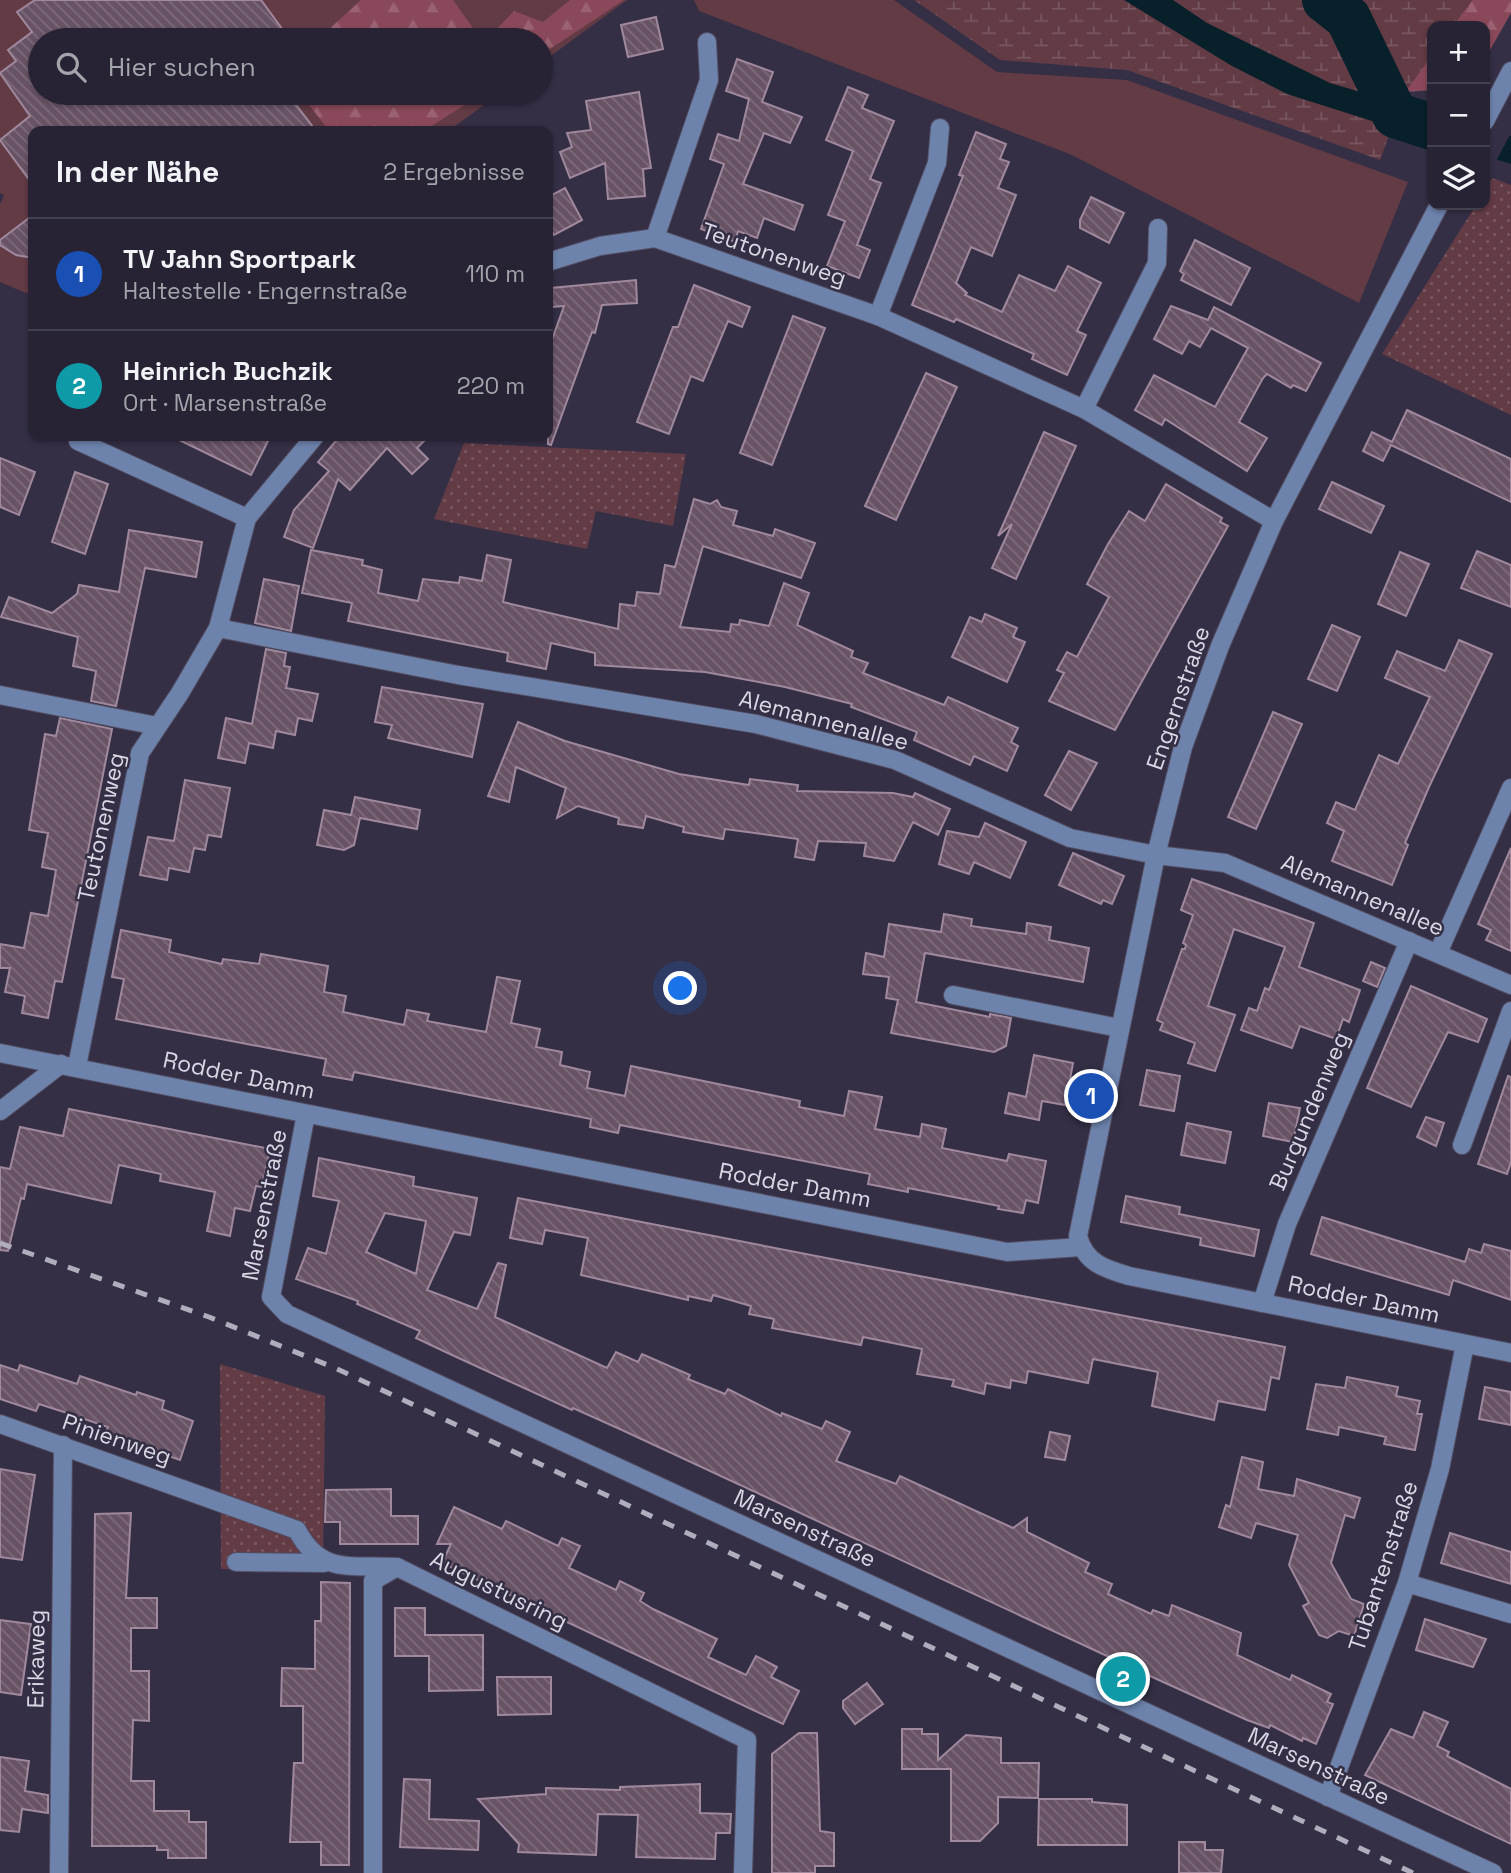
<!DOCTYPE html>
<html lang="de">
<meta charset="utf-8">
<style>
body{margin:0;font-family:"Space Grotesk",sans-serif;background:#332f40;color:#f1f3f6}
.controls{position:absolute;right:21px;top:21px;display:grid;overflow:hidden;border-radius:14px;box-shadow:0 2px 5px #0004}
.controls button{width:63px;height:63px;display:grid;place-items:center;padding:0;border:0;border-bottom:2px solid #43404f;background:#272334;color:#f1f3f6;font:35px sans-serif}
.you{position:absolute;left:681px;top:989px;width:24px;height:24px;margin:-18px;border:5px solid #fff;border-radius:50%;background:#1a73e8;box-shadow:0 0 0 10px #1a73e833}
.badge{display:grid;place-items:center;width:46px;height:46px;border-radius:50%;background:#0b8043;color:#fff;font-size:23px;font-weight:700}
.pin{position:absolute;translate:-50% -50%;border:4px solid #fff;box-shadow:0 2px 7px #0006}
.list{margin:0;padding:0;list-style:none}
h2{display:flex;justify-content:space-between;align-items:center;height:91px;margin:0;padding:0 28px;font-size:30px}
h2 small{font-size:23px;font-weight:400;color:#a4a4ac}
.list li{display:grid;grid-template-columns:46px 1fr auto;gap:21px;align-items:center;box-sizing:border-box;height:112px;padding:0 28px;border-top:2px solid #43404f}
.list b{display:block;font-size:26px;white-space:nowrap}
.list p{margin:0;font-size:23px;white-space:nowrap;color:#a4a4ac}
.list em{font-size:23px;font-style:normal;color:#a4a4ac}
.icon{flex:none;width:38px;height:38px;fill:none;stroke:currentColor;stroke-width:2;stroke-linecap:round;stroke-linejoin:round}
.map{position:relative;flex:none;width:1511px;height:1873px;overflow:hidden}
.search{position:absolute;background:#272334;box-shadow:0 2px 5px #0004;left:28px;top:28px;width:525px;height:77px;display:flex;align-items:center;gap:18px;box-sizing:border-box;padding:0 24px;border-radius:38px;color:#a4a4ac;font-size:26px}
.panel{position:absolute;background:#272334;box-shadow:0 2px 5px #0004;left:28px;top:126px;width:525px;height:315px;border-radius:14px}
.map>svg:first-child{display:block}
.grass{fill:#623b45}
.forest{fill:url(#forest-firs)}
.wetland{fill:url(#wetland-marsh)}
.park{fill:url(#park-dots)}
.water{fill:#07202a}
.pier{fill:#342f45}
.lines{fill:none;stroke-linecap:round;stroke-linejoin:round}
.river{stroke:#07202a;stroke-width:46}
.building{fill:url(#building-back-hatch);stroke:#a0889d;stroke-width:2;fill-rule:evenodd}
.minor-casing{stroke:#524d62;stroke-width:20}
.minor{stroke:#6d83ac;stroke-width:18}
.rail{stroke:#b0adbd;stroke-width:5;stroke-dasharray:12 12;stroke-linecap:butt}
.labels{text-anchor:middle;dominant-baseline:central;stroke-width:5;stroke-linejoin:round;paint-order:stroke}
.street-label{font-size:23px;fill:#dad7e5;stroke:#342f45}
</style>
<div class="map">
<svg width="1511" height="1873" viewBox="0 0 1511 1873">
<defs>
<pattern id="forest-firs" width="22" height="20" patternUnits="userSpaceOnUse" patternTransform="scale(1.75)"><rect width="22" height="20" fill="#8a495a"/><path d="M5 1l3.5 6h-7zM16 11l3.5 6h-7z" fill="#9a6272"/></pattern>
<pattern id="wetland-marsh" width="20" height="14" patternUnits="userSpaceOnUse" patternTransform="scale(1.75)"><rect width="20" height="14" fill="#623b45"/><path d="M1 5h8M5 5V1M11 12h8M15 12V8" fill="none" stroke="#785760"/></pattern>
<pattern id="park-dots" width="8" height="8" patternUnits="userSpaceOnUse" patternTransform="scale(1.75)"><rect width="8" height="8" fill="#623b45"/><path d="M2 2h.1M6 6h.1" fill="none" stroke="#785760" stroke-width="1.8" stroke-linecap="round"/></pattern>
<pattern id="building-back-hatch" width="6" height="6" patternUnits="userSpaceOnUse" patternTransform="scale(1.75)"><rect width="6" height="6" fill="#685365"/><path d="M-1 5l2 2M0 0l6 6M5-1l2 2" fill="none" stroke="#7d6b7b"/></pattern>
</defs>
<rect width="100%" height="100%" fill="#342f45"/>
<g class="grass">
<path d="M0 0H627L541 63V40H40V93H501L448 131H33V296L0 282V204L4 195 0 193Z"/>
<path d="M694 0H894L997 72 1127 80 1408 182 1359 303 1072 155 699 11Z"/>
</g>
<g class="forest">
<path d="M361 0H453L480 38 492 34 514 11 543 22 570 0H624L541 55V40H317Z"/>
<path d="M1472 0H1511V13L1485 59V26H1453Z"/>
<path d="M1432 55V90L1405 92Z"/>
<path d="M300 93H483L424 131H329Z"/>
</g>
<path class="wetland" d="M914 0H1472L1453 26H1432V55L1405 92 1380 160 1127 70 1000 60Z"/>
<g class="park">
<path d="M1492 178 1511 185V415L1382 354 1476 205H1485V191Z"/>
<path d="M464 443 686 454 673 526 596 511 587 549 434 519Z"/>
<path d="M220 1364 325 1396 323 1570 221 1569Z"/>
</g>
<g class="water">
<path d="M1124 0H1173L1207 23 1330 83 1432 113V140L1287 94 1232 66Z"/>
<path d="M1485 128 1511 136V164L1485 156Z"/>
</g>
<path class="pier" d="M1485 125 1511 133 1495 163 1485 159Z"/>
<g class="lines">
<path class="river" d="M1325 0 1348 18 1395 115 1432 127"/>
</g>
<g class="building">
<path d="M35 0H261L283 30 270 40H40V93H287L316 131H33V185L0 140 30 116 0 73 16 61 8 50 32 32 17 12Z"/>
<path d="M656 17 663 49 628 57 621 25Z"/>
<path d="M737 59 773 72 762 102 802 117 790 143 764 133 743 184 803 205 794 230 764 218 757 238 738 231 735 242 701 229 724 164 710 159 718 134 739 141 749 99 726 91Z"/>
<path d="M848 87 868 95 862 108 894 121 870 179 881 183 857 245 870 250 859 278 827 266 845 221 828 215 853 151 826 140Z"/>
<path d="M639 92 651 168 643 169 645 196 608 199 605 163 570 178 560 152 572 147 567 133 591 130 586 101Z"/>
<path d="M976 132 1006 144 1000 159 1009 162 998 188 1016 195 992 256 971 247 956 283 967 293 965 295 1002 312 1019 275 1055 291 1068 266 1101 283 1077 331 1086 335 1067 375 1032 359 1034 354 956 319 954 322 912 305 963 176 959 175Z"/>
<path d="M565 188 582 220 554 235 548 224V197Z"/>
<path d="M1091 197 1124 213 1109 243 1080 228V220Z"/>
<path d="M33 215V258L16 255 0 245V240Z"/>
<path d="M1195 240 1250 268 1231 305 1181 280 1184 274 1180 271Z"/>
<path d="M636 280 637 303 602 305 595 333 592 332 551 445 548 444V351L564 306 552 307 551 288Z"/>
<path d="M694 285 750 307 742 327 728 321 703 381 691 376 669 434 637 422 673 327H678Z"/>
<path d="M1171 306 1208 320 1214 307 1321 363 1306 391 1293 385 1291 388 1267 374 1263 378 1239 422 1267 438 1247 471 1165 419 1162 425 1135 410 1154 375 1215 407 1248 348 1211 328 1200 347 1189 341 1182 354 1154 339Z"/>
<path d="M793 316 825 328 772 465 740 453Z"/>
<path d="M926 373 957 387 896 520 865 506Z"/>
<path d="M1407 410 1511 459V502L1391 445 1383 461 1363 451 1372 432 1392 442Z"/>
<path d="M1044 432 1076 446 1016 579 992 568 1012 524 998 536Z"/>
<path d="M171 436H256L268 441 251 475Z"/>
<path d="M340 436H429L417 448 428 459 412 474 387 448 350 490 338 479 313 548 284 537 294 510 329 471 318 462Z"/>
<path d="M0 458 35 472 19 515 0 507Z"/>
<path d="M75 472 108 484 85 554 52 542Z"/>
<path d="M1332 482 1384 506 1371 533 1319 509Z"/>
<path d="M1166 484 1222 518 1220 522 1228 526 1115 730 1049 701 1064 673 1057 670 1067 652 1077 657 1109 597 1087 584 1108 544 1129 511 1145 521Z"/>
<path d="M694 499 710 504 717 500 721 507 737 511 733 525 773 536 775 529 815 543 801 578 703 546 680 627 730 632 731 624 739 625 740 620 769 626 784 583 809 593 797 625 853 651 851 657 868 663 863 673 944 705 948 697 1018 728 1011 742 1018 746 1007 771 974 756 970 765 914 740 917 732 851 707 852 704 785 687 705 672 595 665V653L551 643 546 669 507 661 508 653 348 621 352 603 302 593 311 550 363 560 362 565 382 570 378 593 418 601 423 579 459 583 460 577 482 581 487 555 511 560 503 602 618 629 620 604 635 606 637 592 660 594 665 565 675 567Z"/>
<path d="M129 530 202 542 196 577 145 568 116 706 91 701 96 671 73 666 78 637 1 617 9 597 52 613 77 594 79 585 119 592Z"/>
<path d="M1477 551 1511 565V607L1461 588Z"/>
<path d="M1400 552 1429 564 1406 616 1378 604Z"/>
<path d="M264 579 299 586 291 631 255 623Z"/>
<path d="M985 614 1017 628 1013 637 1025 642 1007 682 952 657 970 617 982 622Z"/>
<path d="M1332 625 1360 637 1337 691 1308 679Z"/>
<path d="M1459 640 1492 654 1429 787 1405 843 1408 845 1392 885 1332 861 1344 831 1327 823 1336 802 1355 810 1379 755 1398 764 1430 697 1385 678 1397 651 1445 671Z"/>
<path d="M266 649 286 653 284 666 290 667 286 688 318 694 312 721 298 718 295 735 276 731 273 748 249 743 245 763 218 758 226 718 252 724Z"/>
<path d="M382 687 483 704 472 757 388 738 392 725 375 722Z"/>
<path d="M1273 712 1302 724 1256 829 1228 817Z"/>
<path d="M60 718 112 729 62 982 55 981 48 1018 22 1013 25 996 5 992 10 968H0V944L24 948 31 913 48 916 56 870 42 867 48 833 29 830 45 734 56 736Z"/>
<path d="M518 722 565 741 679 774 749 785 750 779 798 785 797 791 893 793 913 797 915 793 950 809 938 835 913 822 894 861 864 856 866 843 818 841 814 860 795 857 798 839 725 829 723 839 683 832 684 827 646 816 643 828 618 824 619 818 578 806 557 818 566 788 516 767 509 802 488 796Z"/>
<path d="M1069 751 1097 763 1071 810 1045 795Z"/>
<path d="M185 780 230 788 221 837 208 835 205 850 194 848 189 872 169 868 167 880 140 875 148 837 174 841Z"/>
<path d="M355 797 420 810 417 829 360 818 354 845 344 850 317 845 324 810 351 815Z"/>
<path d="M985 823 1026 842 1010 878 974 862 969 874 939 864 947 831 979 837Z"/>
<path d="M1511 848V951L1486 940 1491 930 1478 924Z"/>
<path d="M1073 853 1124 876 1112 904 1103 900 1101 904 1059 885Z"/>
<path d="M1192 879 1314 923 1299 967 1360 990 1349 1022 1343 1019 1336 1039 1300 1026 1292 1048 1241 1030 1249 1008 1257 1011 1265 988 1269 990 1285 947 1234 929 1208 1006 1235 1015 1215 1071 1188 1063 1195 1043 1160 1030 1163 1023 1157 1020 1182 949H1185L1186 945 1183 943 1193 915 1181 910Z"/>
<path d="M944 914 972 919 971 926 1026 934 1027 923 1051 927 1049 940 1089 948 1083 982 925 953 916 1002 990 1017V1014L1011 1018 1006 1046 994 1052 891 1033 898 1000 886 998 889 977 863 974 866 953 884 957 889 924 941 932Z"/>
<path d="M121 930 171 940 169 952 222 964 223 959 259 964 261 954 328 966 324 992 346 996 343 1012 404 1025 407 1010 429 1014 427 1021 486 1032 497 977 520 981 511 1023 540 1029 536 1047 562 1052 560 1065 590 1072 587 1088 625 1096 631 1066 800 1101 799 1107 844 1116 849 1091 882 1097 875 1129 920 1137 922 1124 946 1129 942 1148 1007 1161 1009 1154 1046 1161 1038 1203 1026 1200 1023 1213 998 1209 999 1206 908 1188V1192L868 1184 870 1174 620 1125 618 1133 590 1127 591 1119 354 1072 352 1080 323 1075 326 1059 116 1019 124 979 112 977Z"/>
<path d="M1371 962 1385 968 1377 987 1363 981Z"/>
<path d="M1411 986 1487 1019 1478 1042 1448 1032 1411 1107 1367 1088Z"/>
<path d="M1034 1055 1073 1063 1070 1079 1073 1085 1068 1089 1065 1105 1042 1101 1039 1120 1005 1113 1009 1093 1026 1097Z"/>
<path d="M1147 1070 1180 1076 1174 1111 1140 1105Z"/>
<path d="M1508 1076 1511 1077V1162L1507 1174 1478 1164Z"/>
<path d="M1269 1103 1300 1108 1293 1142 1263 1136Z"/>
<path d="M69 1109 270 1149 262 1187 256 1186 250 1211 235 1208 230 1236 207 1231 215 1192 160 1181 161 1174 119 1165 111 1203 27 1184 24 1199 21 1198 8 1251 0 1250V1167L10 1169 20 1127 63 1136Z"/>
<path d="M1426 1117 1444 1123 1436 1146 1417 1137Z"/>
<path d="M1187 1123 1231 1132 1225 1163 1181 1155Z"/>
<path d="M319 1158 414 1177 413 1186 477 1198 470 1235 454 1232 427 1290 477 1309 498 1263 506 1265 495 1317 607 1368 616 1352 638 1362 642 1354 690 1375 688 1379 725 1394 728 1389 781 1416 782 1413 822 1429 826 1421 850 1432 836 1461 896 1484 900 1476 1013 1528 1027 1518V1532L1089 1563 1085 1572 1112 1584 1108 1594 1151 1614 1153 1610 1169 1616 1172 1605 1241 1633 1237 1655 1290 1680 1292 1675 1331 1694 1327 1702 1333 1704 1316 1744 1303 1738 1302 1741 1270 1725 1269 1728 1247 1720 1150 1676 622 1430 573 1408 572 1410 452 1355 416 1338 420 1331 357 1304 358 1301 296 1279 308 1248 326 1254 339 1201 313 1196ZM385 1213 426 1221 416 1274 366 1252Z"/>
<path d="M1126 1196 1180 1207 1179 1214 1259 1230 1254 1256 1200 1245 1201 1238 1121 1222Z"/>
<path d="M518 1198 1285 1347 1279 1379 1271 1377 1265 1410 1218 1401 1214 1420 1152 1406 1158 1372 1093 1359 1088 1383 1028 1371 1026 1383 1011 1380 1010 1388 986 1383 984 1394 952 1386 954 1380 917 1374 922 1349 863 1337 861 1345 772 1328 774 1319 749 1314 751 1306 713 1295 711 1301 688 1296V1300L581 1275 588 1238 545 1230 542 1244 510 1238Z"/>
<path d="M1322 1217 1465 1262 1469 1249 1481 1253 1484 1244 1511 1251V1300L1453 1280 1449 1295 1311 1254Z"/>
<path d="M0 1365 18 1371 20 1365 77 1384 80 1376 136 1395 137 1392 164 1401 162 1409 193 1421 180 1460 105 1434 108 1427 67 1413 39 1404 36 1411 0 1399Z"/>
<path d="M1347 1377 1398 1387 1396 1396 1420 1401 1417 1414H1422L1415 1450 1384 1444 1386 1437 1339 1427 1338 1435 1307 1429 1316 1384 1345 1388Z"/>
<path d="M1485 1387 1511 1392V1425L1479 1419Z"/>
<path d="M1050 1432 1070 1436 1065 1460 1045 1457Z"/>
<path d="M1242 1457 1263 1462 1258 1489 1294 1496 1297 1479 1360 1498 1354 1518 1345 1515 1331 1563 1351 1599 1364 1604 1354 1636 1339 1631 1327 1638 1319 1635 1303 1606 1309 1603 1289 1565 1298 1535 1256 1523 1251 1538 1219 1527 1226 1505 1230 1507Z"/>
<path d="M0 1469 35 1475 22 1560 0 1557Z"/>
<path d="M391 1489V1516H418V1544H340V1522H325L326 1490Z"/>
<path d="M454 1507 502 1529 506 1521 558 1546 562 1538 580 1546 569 1568 616 1590 620 1581 644 1593 640 1601 653 1609 717 1639 708 1657 746 1675 756 1656 777 1667 771 1677 799 1691 783 1724 442 1563 451 1544H437Z"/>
<path d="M131 1513 126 1598H157V1628H131V1671H149V1721L133 1720 131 1781H154V1811H189V1822H206V1858H168V1850H157V1846H92L95 1514Z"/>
<path d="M1450 1533 1511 1552V1584L1441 1563Z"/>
<path d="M321 1582 350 1583 349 1865H321V1842H290L294 1763H303V1706H281L282 1668 315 1669V1621H321Z"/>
<path d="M395 1608H425V1635H483V1690L429 1691V1656H395Z"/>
<path d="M1425 1619 1486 1639 1473 1667 1416 1650Z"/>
<path d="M0 1620 31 1624 21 1695 0 1692Z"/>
<path d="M497 1677H551V1714L498 1715Z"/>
<path d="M867 1683 883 1704 855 1724 843 1708V1701Z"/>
<path d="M1424 1712 1448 1722 1437 1746 1449 1752 1447 1756 1511 1789V1844L1365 1775 1391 1729 1413 1738Z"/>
<path d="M902 1729H922V1734H938V1760L966 1735 1001 1738V1763H1039L1038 1798 998 1797V1823L980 1841H951V1769H902Z"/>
<path d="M799 1733H817L820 1831 834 1833V1866H815V1873H772V1754Z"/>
<path d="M0 1757 29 1761 25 1791 48 1795V1813L22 1809 19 1832 0 1830Z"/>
<path d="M404 1779 430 1780 429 1819 479 1821 478 1850 400 1847Z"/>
<path d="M700 1784V1813L731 1814 730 1833H716L715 1859 636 1857 638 1815 598 1814 596 1855 518 1852 519 1844 478 1799 546 1794V1788L620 1790V1787Z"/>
<path d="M1039 1799H1092V1802L1127 1805V1845H1038Z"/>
<path d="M1179 1842H1205V1850H1223L1221 1873H1179Z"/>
</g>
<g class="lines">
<defs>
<g id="minor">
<path d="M1485 121 1511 71"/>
<path d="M1439 205 1274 521 1220 646 1183 747 1156 855 1078 1236C1085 1263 1105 1269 1129 1276L1511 1353"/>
<path d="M655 238 709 80 707 42"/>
<path d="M548 262 600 246 655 238 878 316 1084 409 1274 521"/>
<path d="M878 316 937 163 940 128"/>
<path d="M1084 409 1157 263 1158 228"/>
<path d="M78 441 247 518"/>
<path d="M218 628 458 675 756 724 895 760 1070 838 1156 855 1225 863 1511 985"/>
<path d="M0 695 157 726"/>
<path d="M1438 953 1511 788"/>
<path d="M953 995 1119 1028"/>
<path d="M0 1053 1007 1252 1081 1247"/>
<path d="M77 1066 140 753 180 693 218 628 247 518 315 436"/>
<path d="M0 1111 61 1064"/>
<path d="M306 1114 271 1297 287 1314 1493 1873"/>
<path d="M1462 1145 1511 1011"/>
<path d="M1262 1303 1287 1224 1409 941"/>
<path d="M0 1424 297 1530C321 1576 351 1564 397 1567"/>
<path d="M236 1562 324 1563"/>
<path d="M1407 1583 1511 1614"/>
<path d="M1328 1797 1407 1583 1440 1469 1465 1344"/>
<path d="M59 1873 63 1445"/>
<path d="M373 1873V1581L397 1567 747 1740 743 1873"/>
</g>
</defs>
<use href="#minor" class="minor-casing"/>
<use href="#minor" class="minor"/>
<path class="rail" d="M0 1243 209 1317 335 1368 1413 1873"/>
</g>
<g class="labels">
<g class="street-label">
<text transform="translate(774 254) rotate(19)">Teutonenweg</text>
<text transform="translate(1178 698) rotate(-71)">Engernstraße</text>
<text transform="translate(824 720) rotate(15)">Alemannenallee</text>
<text transform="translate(101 827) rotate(-78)">Teutonenweg</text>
<text transform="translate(1363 895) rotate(23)">Alemannenallee</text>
<text transform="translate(239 1075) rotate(12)">Rodder Damm</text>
<text transform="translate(1309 1111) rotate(-67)">Burgundenweg</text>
<text transform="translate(795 1185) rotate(11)">Rodder Damm</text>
<text transform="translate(264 1205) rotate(-79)">Marsenstraße</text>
<text transform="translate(1364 1299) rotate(12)">Rodder Damm</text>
<text transform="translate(117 1439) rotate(19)">Pinienweg</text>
<text transform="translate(805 1528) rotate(25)">Marsenstraße</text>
<text transform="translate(1383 1566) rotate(-72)">Tubantenstraße</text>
<text transform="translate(499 1590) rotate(26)">Augustusring</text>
<text transform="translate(36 1659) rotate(-89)">Erikaweg</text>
<text transform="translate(1319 1766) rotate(25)">Marsenstraße</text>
</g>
</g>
</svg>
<div class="controls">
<button>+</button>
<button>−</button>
<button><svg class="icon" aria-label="layers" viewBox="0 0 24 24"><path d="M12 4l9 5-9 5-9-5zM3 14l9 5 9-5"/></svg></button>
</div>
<div class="you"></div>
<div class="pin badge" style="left:1091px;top:1096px;background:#1a4fb4">1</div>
<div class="pin badge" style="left:1123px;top:1679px;background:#0f9aa8">2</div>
<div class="search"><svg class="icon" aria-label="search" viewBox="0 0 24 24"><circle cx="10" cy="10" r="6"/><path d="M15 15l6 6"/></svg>Hier suchen</div>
<section class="panel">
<h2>In der Nähe<small>2 Ergebnisse</small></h2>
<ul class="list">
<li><span class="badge" style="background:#1a4fb4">1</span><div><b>TV Jahn Sportpark</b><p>Haltestelle · Engernstraße</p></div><em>110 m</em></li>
<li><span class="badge" style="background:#0f9aa8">2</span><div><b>Heinrich Buchzik</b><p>Ort · Marsenstraße</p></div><em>220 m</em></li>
</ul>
</section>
</div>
